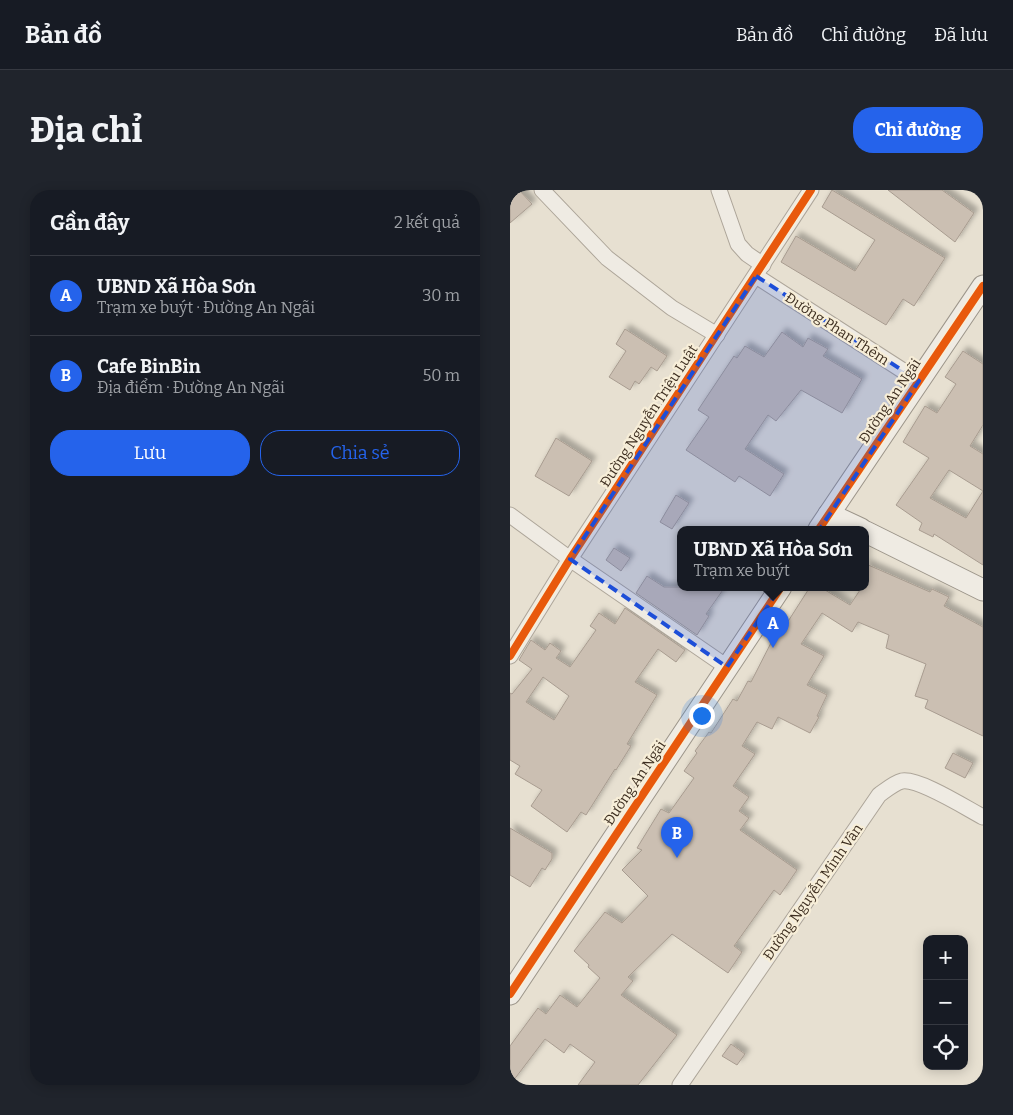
<!DOCTYPE html>
<html lang="vi">
<meta charset="utf-8">
<style>
body{margin:0;font-family:Bitter,serif;background:#20242c;color:#f1f3f6}
.controls{position:absolute;right:15px;bottom:15px;display:grid;overflow:hidden;border-radius:10px;box-shadow:0 2px 12px #0003}
.controls button{width:45px;height:45px;display:grid;place-items:center;padding:0;border:0;border-bottom:1px solid #363941;background:#171b24;color:#f1f3f6;font:25px sans-serif}
.you{position:absolute;left:191px;top:525px;width:18px;height:18px;margin:-12px;border:4px solid #fff;border-radius:50%;background:#1a73e8;box-shadow:0 0 0 8px #1a73e833}
.badge{display:grid;place-items:center;width:32px;height:32px;border-radius:50%;background:#2563eb;color:#fff;font-size:16px;font-weight:700}
.pin{position:absolute;translate:-50% -41px;filter:drop-shadow(0 1px 2px #0008)}
.pin::after{content:'';position:absolute;top:26px;width:18px;height:15px;background:inherit;clip-path:polygon(0 0,100% 0,50% 100%)}
.popup{position:absolute;left:167px;top:336px;width:192px;height:65px;box-sizing:border-box;display:grid;place-content:center;border-radius:10px;background:#171b24;filter:drop-shadow(0 1px 4px #0005);font-size:16px;white-space:nowrap;color:#9ea1a6}
.popup b{font-size:19px;color:#f1f3f6}
.popup::after{content:'';position:absolute;left:50%;top:100%;margin-left:-10px;border:10px solid transparent;border-top-color:#171b24}
.list{margin:0;padding:0;list-style:none}
h2{display:flex;justify-content:space-between;align-items:center;height:65px;margin:0;padding:0 20px;font-size:21px}
h2 small{font-size:16px;font-weight:400;color:#9ea1a6}
.list li{display:grid;grid-template-columns:32px 1fr auto;gap:15px;align-items:center;box-sizing:border-box;height:80px;padding:0 20px;border-top:1px solid #363941}
.list b{display:block;font-size:19px;white-space:nowrap}
.list p{margin:0;font-size:16px;white-space:nowrap;color:#9ea1a6}
.list em{font-size:16px;font-style:normal;color:#9ea1a6}
.actions{display:flex;gap:10px;padding:15px 20px}
.actions a{flex:1;padding:11px 0;border:1px solid #2563eb;border-radius:20px;text-align:center;font-size:18px;color:#2563eb}
.actions .main{background:#2563eb;color:#fff}
.icon{flex:none;width:28px;height:28px;fill:none;stroke:currentColor;stroke-width:2;stroke-linecap:round;stroke-linejoin:round}
.map{position:relative;flex:none;width:473px;height:895px;overflow:hidden;border-radius:20px}
header{display:flex;align-items:center;gap:30px;box-sizing:border-box;height:70px;padding:0 25px;background:#171b24;border-bottom:1px solid #363941}
header strong{font-size:24px}
nav{display:flex;gap:28px;margin-inline-start:auto;font-size:18px}
.intro{display:flex;align-items:center;justify-content:space-between;box-sizing:border-box;height:120px;padding:0 30px}
h1{margin:0;font-size:35px}
.button{padding:12px 22px;border-radius:20px;background:#2563eb;color:#fff;font-size:18px;font-weight:700}
main{display:flex;gap:30px;padding:0 30px}
aside{flex:1;background:#171b24;border-radius:20px;box-shadow:0 2px 12px #0003}
.map>svg:first-child{display:block}
.building{fill:#cbbfb2;stroke:#a89c90;fill-rule:evenodd;filter:url(#shadow)}
.lines{fill:none;stroke-linecap:round;stroke-linejoin:round}
.minor-casing{stroke:#ada599;stroke-width:17}
.secondary-casing{stroke:#9c958a;stroke-width:23}
.minor{stroke:#efebe3;stroke-width:15}
.secondary{stroke:#efebe3;stroke-width:21}
.cycleway-casing{stroke:#f7eed8;stroke-width:11}
.cycleway{stroke:#e8590c;stroke-width:8}
.marked{fill:#1d4ed8;fill-opacity:0.2;stroke:#1d4ed8;stroke-width:4;stroke-dasharray:10 6;stroke-linejoin:round}
.labels{text-anchor:middle;dominant-baseline:central;stroke-width:4.5;stroke-linejoin:round;paint-order:stroke}
.street-label{font-size:14px;fill:#3d2e20;stroke:#f7eed8}
</style>
<header>
<strong>Bản đồ</strong>
<nav><a>Bản đồ</a><a>Chỉ đường</a><a>Đã lưu</a></nav>
</header>
<div class="intro"><h1>Địa chỉ</h1><a class="button">Chỉ đường</a></div>
<main>
<aside>
<h2>Gần đây<small>2 kết quả</small></h2>
<ul class="list">
<li><span class="badge">A</span><div><b>UBND Xã Hòa Sơn</b><p>Trạm xe buýt · Đường An Ngãi</p></div><em>30 m</em></li>
<li><span class="badge">B</span><div><b>Cafe BinBin</b><p>Địa điểm · Đường An Ngãi</p></div><em>50 m</em></li>
</ul>
<div class="actions"><a class="main">Lưu</a><a>Chia sẻ</a></div>
</aside>
<div class="map">
<svg width="473" height="895" viewBox="0 0 473 895">
<defs>
<filter id="shadow"><feDropShadow dx="4.5" dy="-4.5" stdDeviation="2.5" flood-color="#0004"/></filter>
</defs>
<rect width="100%" height="100%" fill="#e7e0d1"/>
<g class="building">
<path d="M0 0H9L22 14 0 33Z"/>
<path d="M322 0 435 68 404 116 393 109 376 135 271 72 286 46 345 81 365 50 312 17Z"/>
<path d="M378 0H432L464 23 445 52Z"/>
<path d="M115 139 157 166 147 181 141 177 129 194 125 191 120 200 99 187 116 161 106 154Z"/>
<path d="M272 142 293 157 298 148 318 159 313 166 352 189 332 223 291 200 266 231 258 225 235 259 274 284 260 306 229 286 225 292 176 260 199 227 188 220 224 166 227 168 235 156 254 167Z"/>
<path d="M453 161 473 174V235L460 256 473 264V375L424 344 423 347 409 340 412 333 386 315 419 268 393 252 415 216 427 223 446 194 435 187ZM439 280 473 301 456 328 420 308Z"/>
<path d="M46 248 82 271 59 306 25 286Z"/>
<path d="M166 305 179 313 162 339 150 332Z"/>
<path d="M104 358 120 368 111 381 96 370Z"/>
<path d="M356 374 420 402 422 399 439 407 434 416 473 437V546L415 518 418 510 405 506 416 474 376 458 379 445 348 432 342 442 312 423 291 454 314 466 297 495 317 505 307 526 309 527 300 543 268 527 262 539 247 532 232 556 245 564 223 596 239 607 229 621 239 628 230 640 287 680 270 705 264 700 224 756 232 762 218 783 162 744 118 787 123 791 111 805 167 845 128 895H68L85 872 60 854 54 863 35 849 0 895V856L28 818 36 824 50 805 67 817 90 788 78 777 79 775 64 761 95 722 112 733 138 706 112 680 132 660 127 658 151 619 159 623 184 588 174 581 187 563 185 561 199 542 201 543 223 509 227 511 238 491 241 492 265 445 268 447 300 397H310L340 415 352 397H356Z"/>
<path d="M137 386 154 397H215L196 424 199 426 187 445 126 403Z"/>
<path d="M115 418 175 460 166 472 148 459 125 492 147 505 117 554 121 556 106 580 105 579 76 625 71 622 57 642 21 616 32 600 5 584 10 576 0 570V503L2 504 22 479 9 470 21 450 35 460 40 453 51 461 46 468 60 477 86 440 80 436 89 423 105 434ZM33 487 59 506 44 530 16 512Z"/>
<path d="M443 563 463 573 455 588 435 578Z"/>
<path d="M0 638 42 663V669L35 680 32 678 20 697 0 685Z"/>
<path d="M221 854 235 864 227 875 212 866Z"/>
</g>
<g class="lines">
<defs>
<g id="minor">
<path d="M32 0 97 68 162 118 207 145"/>
<path d="M209 0 228 54 237 64 253 75"/>
<path d="M246 86 409 191"/>
<path d="M0 325 60 369 217 477"/>
<path d="M0 466 60 369 301 0"/>
<path d="M170 895 369 605C376 600 384 593 392 591 409 588 456 618 473 627"/>
</g>
<g id="secondary">
<path d="M319 324 351 339"/>
<path d="M309 339 473 96"/>
<path d="M356 342 473 400"/>
<path d="M0 804 271 397"/>
</g>
</defs>
<use href="#minor" class="minor-casing"/>
<use href="#secondary" class="secondary-casing"/>
<use href="#minor" class="minor"/>
<use href="#secondary" class="secondary"/>
<defs>
<g id="cycleway">
<path d="M309 339 473 96"/>
<path d="M0 466 60 369 301 0"/>
<path d="M0 804 271 397"/>
</g>
</defs>
<use href="#cycleway" class="cycleway-casing"/>
<use href="#cycleway" class="cycleway"/>
</g>
<path class="marked" d="M246 86 409 191 217 477 60 369Z"/>
<g class="labels">
<g class="street-label">
<text transform="translate(327 139) rotate(33)">Đường Phan Thêm</text>
<text transform="translate(380 211) rotate(-56)">Đường An Ngãi</text>
<text transform="translate(139 226) rotate(-57)">Đường Nguyễn Triệu Luật</text>
<text transform="translate(125 593) rotate(-56)">Đường An Ngãi</text>
<text transform="translate(303 702) rotate(-55)">Đường Nguyễn Minh Vân</text>
</g>
</g>
</svg>
<div class="controls">
<button>+</button>
<button>−</button>
<button><svg class="icon" aria-label="locate" viewBox="0 0 24 24"><circle cx="12" cy="12" r="6"/><path d="M12 2v4M12 18v4M2 12h4M18 12h4"/></svg></button>
</div>
<div class="you"></div>
<div class="pin badge" style="left:263px;top:458px">A</div>
<div class="popup"><b>UBND Xã Hòa Sơn</b>Trạm xe buýt</div>
<div class="pin badge" style="left:167px;top:668px">B</div>
</div>
</main>
